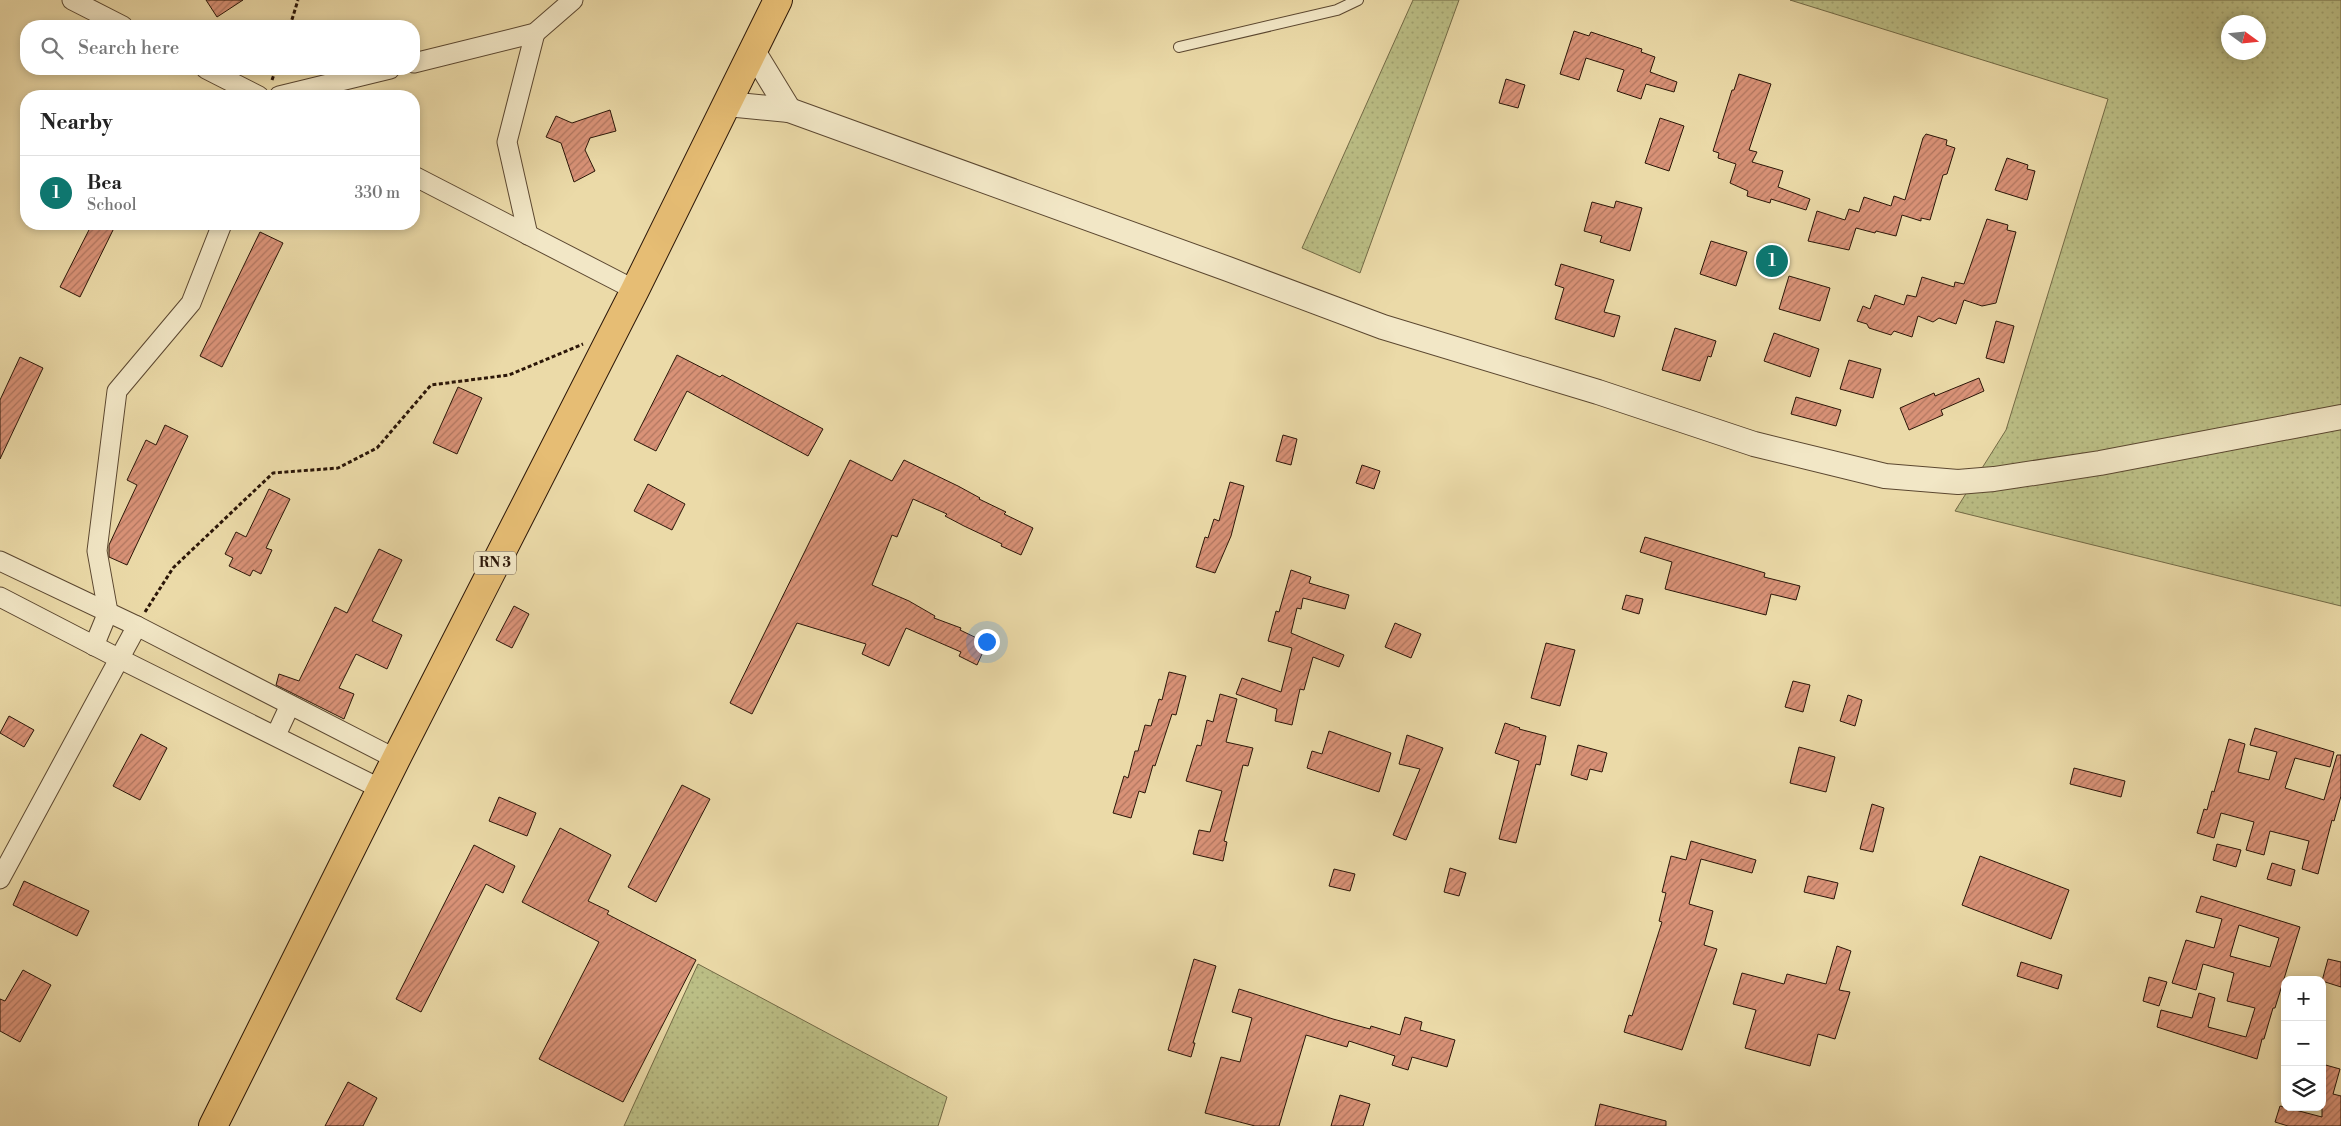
<!DOCTYPE html>
<meta charset="utf-8">
<style>
body{margin:0;font-family:"Libre Bodoni",serif;background:#f6f6f6;color:#222}
.controls{position:absolute;right:15px;bottom:15px;display:grid;overflow:hidden;border-radius:10px;box-shadow:0 2px 8px #0003}
.controls button{width:45px;height:45px;display:grid;place-items:center;padding:0;border:0;border-bottom:1px solid #e0e0e0;background:#fff;color:#222;font:25px sans-serif}
.compass{position:absolute;left:2221px;top:15px;width:45px;height:45px;border-radius:50%;background:#fff;box-shadow:0 2px 8px #0003;rotate:105deg}
.you{position:absolute;left:986px;top:641px;width:18px;height:18px;margin:-12px;border:4px solid #fff;border-radius:50%;background:#1a73e8;box-shadow:0 0 0 8px #1a73e833}
.badge{display:grid;place-items:center;width:32px;height:32px;border-radius:50%;background:#0f766e;color:#fff;font-size:16px;font-weight:700}
.pin{position:absolute;translate:-50% -50%;border:2px solid #fff;box-shadow:0 1px 5px #0006}
.list{margin:0;padding:0;list-style:none}
h2{display:flex;justify-content:space-between;align-items:center;height:65px;margin:0;padding:0 20px;font-size:21px}
h2 small{font-size:16px;font-weight:400;color:#767676}
.list li{display:grid;grid-template-columns:32px 1fr auto;gap:15px;align-items:center;box-sizing:border-box;height:75px;padding:0 20px;border-top:1px solid #e0e0e0}
.list b{display:block;font-size:19px;white-space:nowrap}
.list p{margin:0;font-size:16px;white-space:nowrap;color:#767676}
.list em{font-size:16px;font-style:normal;color:#767676}
.icon{flex:none;width:28px;height:28px;fill:none;stroke:currentColor;stroke-width:2;stroke-linecap:round;stroke-linejoin:round}
.map{position:relative;flex:none;width:2341px;height:1126px;overflow:hidden}
.search{position:absolute;background:#fff;box-shadow:0 2px 8px #0003;left:20px;top:20px;width:400px;height:55px;display:flex;align-items:center;gap:12px;box-sizing:border-box;padding:0 18px;border-radius:20px;color:#767676;font-size:19px}
.panel{position:absolute;background:#fff;box-shadow:0 2px 8px #0003;left:20px;top:90px;width:400px;height:140px;border-radius:20px}
.map>svg:first-child{display:block}
.grass{fill:url(#grass-dots);stroke:#736a46;fill-rule:evenodd}
.building{fill:url(#building-hatch);stroke:#2b1608;fill-rule:evenodd}
.lines{fill:none;stroke-linecap:round;stroke-linejoin:round}
.service-casing{stroke:#5b4730;stroke-width:12}
.minor-casing{stroke:#5b4730;stroke-width:21}
.tertiary-casing{stroke:#5b4730;stroke-width:26}
.primary-casing{stroke:#2b1608;stroke-width:30}
.path{stroke:#2b1608;stroke-width:3;stroke-dasharray:4 2.5;stroke-linecap:butt}
.service{stroke:#f2e7c6;stroke-width:10}
.minor{stroke:#f2e7c6;stroke-width:19}
.tertiary{stroke:#f2e7c6;stroke-width:24}
.primary{stroke:#e6bd74;stroke-width:28}
.labels{text-anchor:middle;dominant-baseline:central;stroke-width:5;stroke-linejoin:round;paint-order:stroke}
.shield{fill:#f2e7c6;stroke:#675541;stroke-width:1}
.shield-label{font-size:14px;font-weight:bold;fill:#2b1608}
</style>
<div class="map">
<svg width="2341" height="1126" viewBox="0 0 2341 1126">
<defs>
<pattern id="grass-dots" width="8" height="8" patternUnits="userSpaceOnUse" patternTransform="scale(1.25)"><rect width="8" height="8" fill="#bbbe85"/><path d="M2 2h.1M6 6h.1" fill="none" stroke="#a1a371" stroke-width="1.8" stroke-linecap="round"/></pattern>
<pattern id="building-hatch" width="6" height="6" patternUnits="userSpaceOnUse" patternTransform="scale(1.25)"><rect width="6" height="6" fill="#d99277"/><path d="M-1 1l2-2M0 6l6-6M5 7l2-2" fill="none" stroke="#b07660"/></pattern>
</defs>
<rect width="100%" height="100%" fill="#ebdaa8"/>
<filter id="stains"><feTurbulence type="fractalNoise" baseFrequency=".004" numOctaves="4"/><feColorMatrix values="0 0 0 0 .2 0 0 0 0 .09 0 0 0 0 .02 0 0 0 .5 -.17"/></filter>
<radialGradient id="worn" r=".72"><stop offset=".6" stop-color="#630" stop-opacity="0"/><stop offset="1" stop-color="#630" stop-opacity=".3"/></radialGradient>
<g class="grass">
<path d="M1413 0H1459L1360 273 1302 248Z"/>
<path d="M1790 0H2341V606L1955 511 2006 430 2108 99ZM2228 22H2258V52H2228Z"/>
<path d="M698 964 947 1097 938 1126H624Z"/>
</g>
<g class="building">
<path d="M206 0H243L217 17Z"/>
<path d="M1574 31 1589 36 1591 32 1642 49 1641 52 1655 57 1650 72 1677 82 1674 92 1646 84 1641 99 1617 91 1624 70 1586 58 1579 80 1560 74Z"/>
<path d="M1739 74 1771 84 1749 150 1757 152 1752 162 1783 171 1778 187 1810 199 1806 210 1771 199 1770 203 1747 196 1748 191 1730 183 1736 164 1718 158 1719 153 1713 151 1732 90H1734Z"/>
<path d="M1506 79 1525 85 1518 108 1499 103Z"/>
<path d="M610 110 616 131 590 138 585 150 595 171 574 182 561 143 546 137 556 116 572 123Z"/>
<path d="M1660 118 1684 126 1669 171 1645 163Z"/>
<path d="M1926 134 1947 140 1946 145 1955 148 1947 174 1943 175 1930 220 1921 218V221L1902 215 1896 236 1876 231 1875 233 1856 228 1849 250 1808 241 1817 211 1845 220 1849 209 1859 212 1864 197 1891 206 1894 196 1905 200 1923 138Z"/>
<path d="M2007 158 2028 165 2027 169 2035 171 2027 200 1995 190Z"/>
<path d="M1616 201 1642 208 1630 251 1600 242 1602 236 1584 231 1592 202 1614 208Z"/>
<path d="M1987 219 2008 225 2007 230 2016 232 1996 303 1982 306 1964 300 1956 324 1939 318 1933 322 1918 316 1912 337 1894 331 1891 335 1869 328 1867 324 1857 321 1863 306 1870 309 1875 295 1904 305 1907 295 1916 297 1922 277 1954 287 1955 282 1964 284Z"/>
<path d="M92 224H116L80 297 60 287Z"/>
<path d="M260 232 283 243 222 367 200 356Z"/>
<path d="M1711 241 1747 252 1736 286 1700 274Z"/>
<path d="M1561 264 1614 280 1604 312 1620 316 1614 337 1555 319 1564 288 1555 285Z"/>
<path d="M1789 276 1830 288 1820 321 1779 309Z"/>
<path d="M1996 321 2014 326 2004 363 1986 358Z"/>
<path d="M1675 328 1716 341 1711 357 1708 356 1700 381 1662 370Z"/>
<path d="M1774 333 1819 349 1810 377 1764 361Z"/>
<path d="M677 355 720 377 722 375 823 429 808 456 687 391 656 451 634 440Z"/>
<path d="M20 357 43 368 0 459V400Z"/>
<path d="M1849 360 1881 369 1873 398 1840 389Z"/>
<path d="M1979 378 1984 391 1941 410 1943 415 1909 430 1900 408 1934 393 1935 396Z"/>
<path d="M458 387 482 398 457 454 433 443Z"/>
<path d="M1796 397 1841 410 1836 426 1791 414Z"/>
<path d="M165 425 188 436 127 565 109 557V545L137 485 127 480 146 440 156 445Z"/>
<path d="M1283 435 1297 439 1291 465 1276 461Z"/>
<path d="M850 460 892 481 904 460 958 486 980 498 979 499 1006 512 1004 514 1033 528 1021 555 1001 546 1002 544 964 526 945 516 947 514 913 499 897 537 892 535 872 585 909 601 935 616 934 618 961 628 960 630 987 643 977 665 959 656 961 652 906 628 889 666 862 654 866 644 797 623 752 714 730 703Z"/>
<path d="M1362 465 1380 471 1374 489 1356 483Z"/>
<path d="M1230 482 1244 486 1231 536 1215 573 1196 567 1205 537 1208 538 1214 519 1219 521Z"/>
<path d="M648 484 685 504 672 530 634 511Z"/>
<path d="M269 489 290 499 266 548 272 550 261 574 253 570 250 576 229 566 233 558 225 554 236 532 246 537Z"/>
<path d="M1645 537 1765 573 1764 577 1800 586 1796 600 1771 594 1766 615 1665 589 1672 562 1640 552Z"/>
<path d="M379 549 402 560 372 621 402 635 387 669 356 654 339 688 354 694 344 719 276 685 279 674 299 681 335 607 347 613Z"/>
<path d="M1291 570 1311 577 1309 583 1349 595 1345 609 1303 598 1301 609 1297 608 1291 633 1344 655 1339 667 1313 657 1304 690 1300 689 1292 725 1275 721 1277 709 1236 694 1242 678 1281 692 1292 648 1268 641 1276 611 1279 612Z"/>
<path d="M1626 595 1643 599 1639 614 1622 609Z"/>
<path d="M514 606 529 614 512 648 496 640Z"/>
<path d="M1395 623 1421 634 1411 658 1385 647Z"/>
<path d="M1546 643 1575 650 1560 706 1531 698Z"/>
<path d="M1169 672 1186 676 1176 715 1172 714 1155 766 1153 765 1145 793 1139 791 1131 818 1113 813 1124 776 1128 778 1135 751H1138L1145 725 1151 726 1159 699 1162 700Z"/>
<path d="M1793 681 1810 685 1803 712 1785 707Z"/>
<path d="M1220 694 1237 699 1226 742 1253 748 1248 766 1243 765 1224 841 1227 842 1223 861 1193 854 1199 830 1210 832 1222 791 1186 781 1197 745 1201 746 1207 720 1213 722Z"/>
<path d="M1848 695 1862 700 1855 726 1840 721Z"/>
<path d="M9 716 34 730 24 747 0 733Z"/>
<path d="M1505 723 1520 728 1519 729 1546 736 1540 765 1536 764 1516 843 1499 839 1519 761 1495 753Z"/>
<path d="M2255 728 2334 752 2330 767 2295 758 2285 788 2324 800 2337 755H2341V796L2334 821 2332 820 2318 874 2302 869 2309 841 2270 831 2264 855 2246 850 2254 822 2221 813 2214 838 2197 833 2204 809 2207 810 2212 791 2214 792 2229 739 2245 744 2238 772 2269 780 2277 752 2250 745Z"/>
<path d="M1329 731 1391 753 1379 792 1307 768 1312 751 1322 754Z"/>
<path d="M141 734 167 748 140 800 113 786Z"/>
<path d="M1407 735 1443 748 1406 840 1393 835 1420 769 1399 764Z"/>
<path d="M1578 745 1607 753 1602 772 1590 769 1587 780 1571 775Z"/>
<path d="M1799 747 1835 757 1826 792 1790 783Z"/>
<path d="M2074 768 2125 781 2121 797 2070 784Z"/>
<path d="M682 785 710 799 656 902 628 887Z"/>
<path d="M499 797 536 813 527 836 489 821Z"/>
<path d="M1872 804 1884 808 1873 852 1860 849Z"/>
<path d="M560 828 611 855 588 901 609 911 607 914 696 960 623 1102 539 1059 599 942 522 902Z"/>
<path d="M1691 841 1756 860 1752 873 1701 859 1689 904 1713 911 1704 945 1717 949 1682 1050 1624 1032 1629 1015 1632 1016 1662 922 1659 921 1666 893 1662 892 1671 856 1686 860Z"/>
<path d="M2217 844 2241 850 2236 867 2213 860Z"/>
<path d="M474 845 515 866 503 893 486 884 421 1012 396 999Z"/>
<path d="M1980 856 2069 890 2051 939 1962 905Z"/>
<path d="M2272 863 2295 870 2291 886 2267 879Z"/>
<path d="M1450 868 1466 873 1459 896 1444 892Z"/>
<path d="M1334 869 1355 874 1350 891 1329 886Z"/>
<path d="M1808 876 1838 883 1834 899 1804 892Z"/>
<path d="M24 881 89 911 77 936 13 905Z"/>
<path d="M2201 896 2300 927 2275 1008H2273L2264 1039H2262L2257 1059 2157 1027 2161 1010 2192 1018 2199 993 2215 998 2208 1027 2246 1037 2255 1008 2227 1001 2234 973 2203 964 2196 990 2172 983 2186 940 2214 948 2222 919 2196 912ZM2239 925 2279 938 2270 967 2230 956Z"/>
<path d="M1837 946 1851 951 1839 990 1850 992 1835 1039 1818 1034 1810 1066 1745 1048 1756 1010 1733 1004 1742 973 1784 984 1787 974 1826 984Z"/>
<path d="M1194 959 1216 966 1193 1043H1195L1191 1057 1168 1050Z"/>
<path d="M2328 959 2341 962V987L2322 981Z"/>
<path d="M2021 962 2062 975 2058 989 2017 976Z"/>
<path d="M23 970 51 985 20 1042 0 1031V999L5 1001Z"/>
<path d="M2149 977 2167 982 2159 1006 2143 1001Z"/>
<path d="M1239 989 1333 1019 1370 1029 1371 1026 1400 1035 1405 1017 1422 1022 1420 1030 1455 1040 1447 1067 1412 1057 1408 1070 1392 1065 1395 1056 1349 1041 1347 1047 1306 1035 1279 1126H1255L1205 1113 1221 1057 1240 1062 1252 1018 1232 1012Z"/>
<path d="M2322 1064 2340 1069 2333 1094 2341 1096V1126H2288L2275 1122 2280 1106 2322 1117Z"/>
<path d="M348 1082 377 1098 363 1126H325Z"/>
<path d="M1340 1095 1370 1104 1363 1126H1331Z"/>
<path d="M1600 1104 1666 1121V1126H1595Z"/>
</g>
<g class="lines">
<defs>
<path id="service" d="M1179 47 1337 10 1358 0"/>
<g id="minor">
<path d="M72 0 123 26"/>
<path d="M414 63 535 33 573 0"/>
<path d="M206 69 259 96"/>
<path d="M279 96 390 69"/>
<path d="M414 176 635 290"/>
<path d="M528 235 507 142 535 33"/>
<path d="M0 561 137 626 396 759"/>
<path d="M0 597 118 658 381 789"/>
<path d="M94 646 108 612 97 551 117 391 191 303 222 224"/>
<path d="M276 735 290 705"/>
<path d="M0 879 137 626"/>
</g>
<g id="tertiary">
<path d="M753 51 789 110"/>
<path d="M727 104 789 110 1228 269 1383 327 1598 392 1754 444 1885 476 1958 482 1994 479 2100 463 2341 417"/>
</g>
<path id="primary" d="M213 1126 396 759 635 290 778 0"/>
</defs>
<use href="#service" class="service-casing"/>
<use href="#minor" class="minor-casing"/>
<use href="#tertiary" class="tertiary-casing"/>
<use href="#primary" class="primary-casing"/>
<g class="path">
<path d="M290 26 298 0"/>
<path d="M272 80 276 69"/>
<path d="M145 612 173 568 273 473 338 468 377 448 431 385 509 375 583 344"/>
</g>
<use href="#service" class="service"/>
<use href="#minor" class="minor"/>
<use href="#tertiary" class="tertiary"/>
<use href="#primary" class="primary"/>
</g>
<g class="labels">
<rect class="shield" x="474" y="551.5" width="42" height="23" rx="4"/>
<g class="shield-label">
<text x="495" y="563">RN 3</text>
</g>
</g>
<rect width="100%" height="100%" filter="url(#stains)"/>
<rect width="100%" height="100%" fill="url(#worn)"/>
</svg>
<div class="controls">
<button>+</button>
<button>−</button>
<button><svg class="icon" aria-label="layers" viewBox="0 0 24 24"><path d="M12 4l9 5-9 5-9-5zM3 14l9 5 9-5"/></svg></button>
</div>
<svg class="compass" viewBox="-18 -18 36 36"><path d="M0-13l5 13h-10z" fill="#e53935"/><path d="M0 13l5-13h-10z" fill="#767676"/></svg>
<div class="you"></div>
<div class="pin badge" style="left:1772px;top:261px">1</div>
<div class="search"><svg class="icon" aria-label="search" viewBox="0 0 24 24"><circle cx="10" cy="10" r="6"/><path d="M15 15l6 6"/></svg>Search here</div>
<section class="panel">
<h2>Nearby<small></small></h2>
<ul class="list">
<li><span class="badge">1</span><div><b>Bea</b><p>School</p></div><em>330 m</em></li>
</ul>
</section>
</div>
